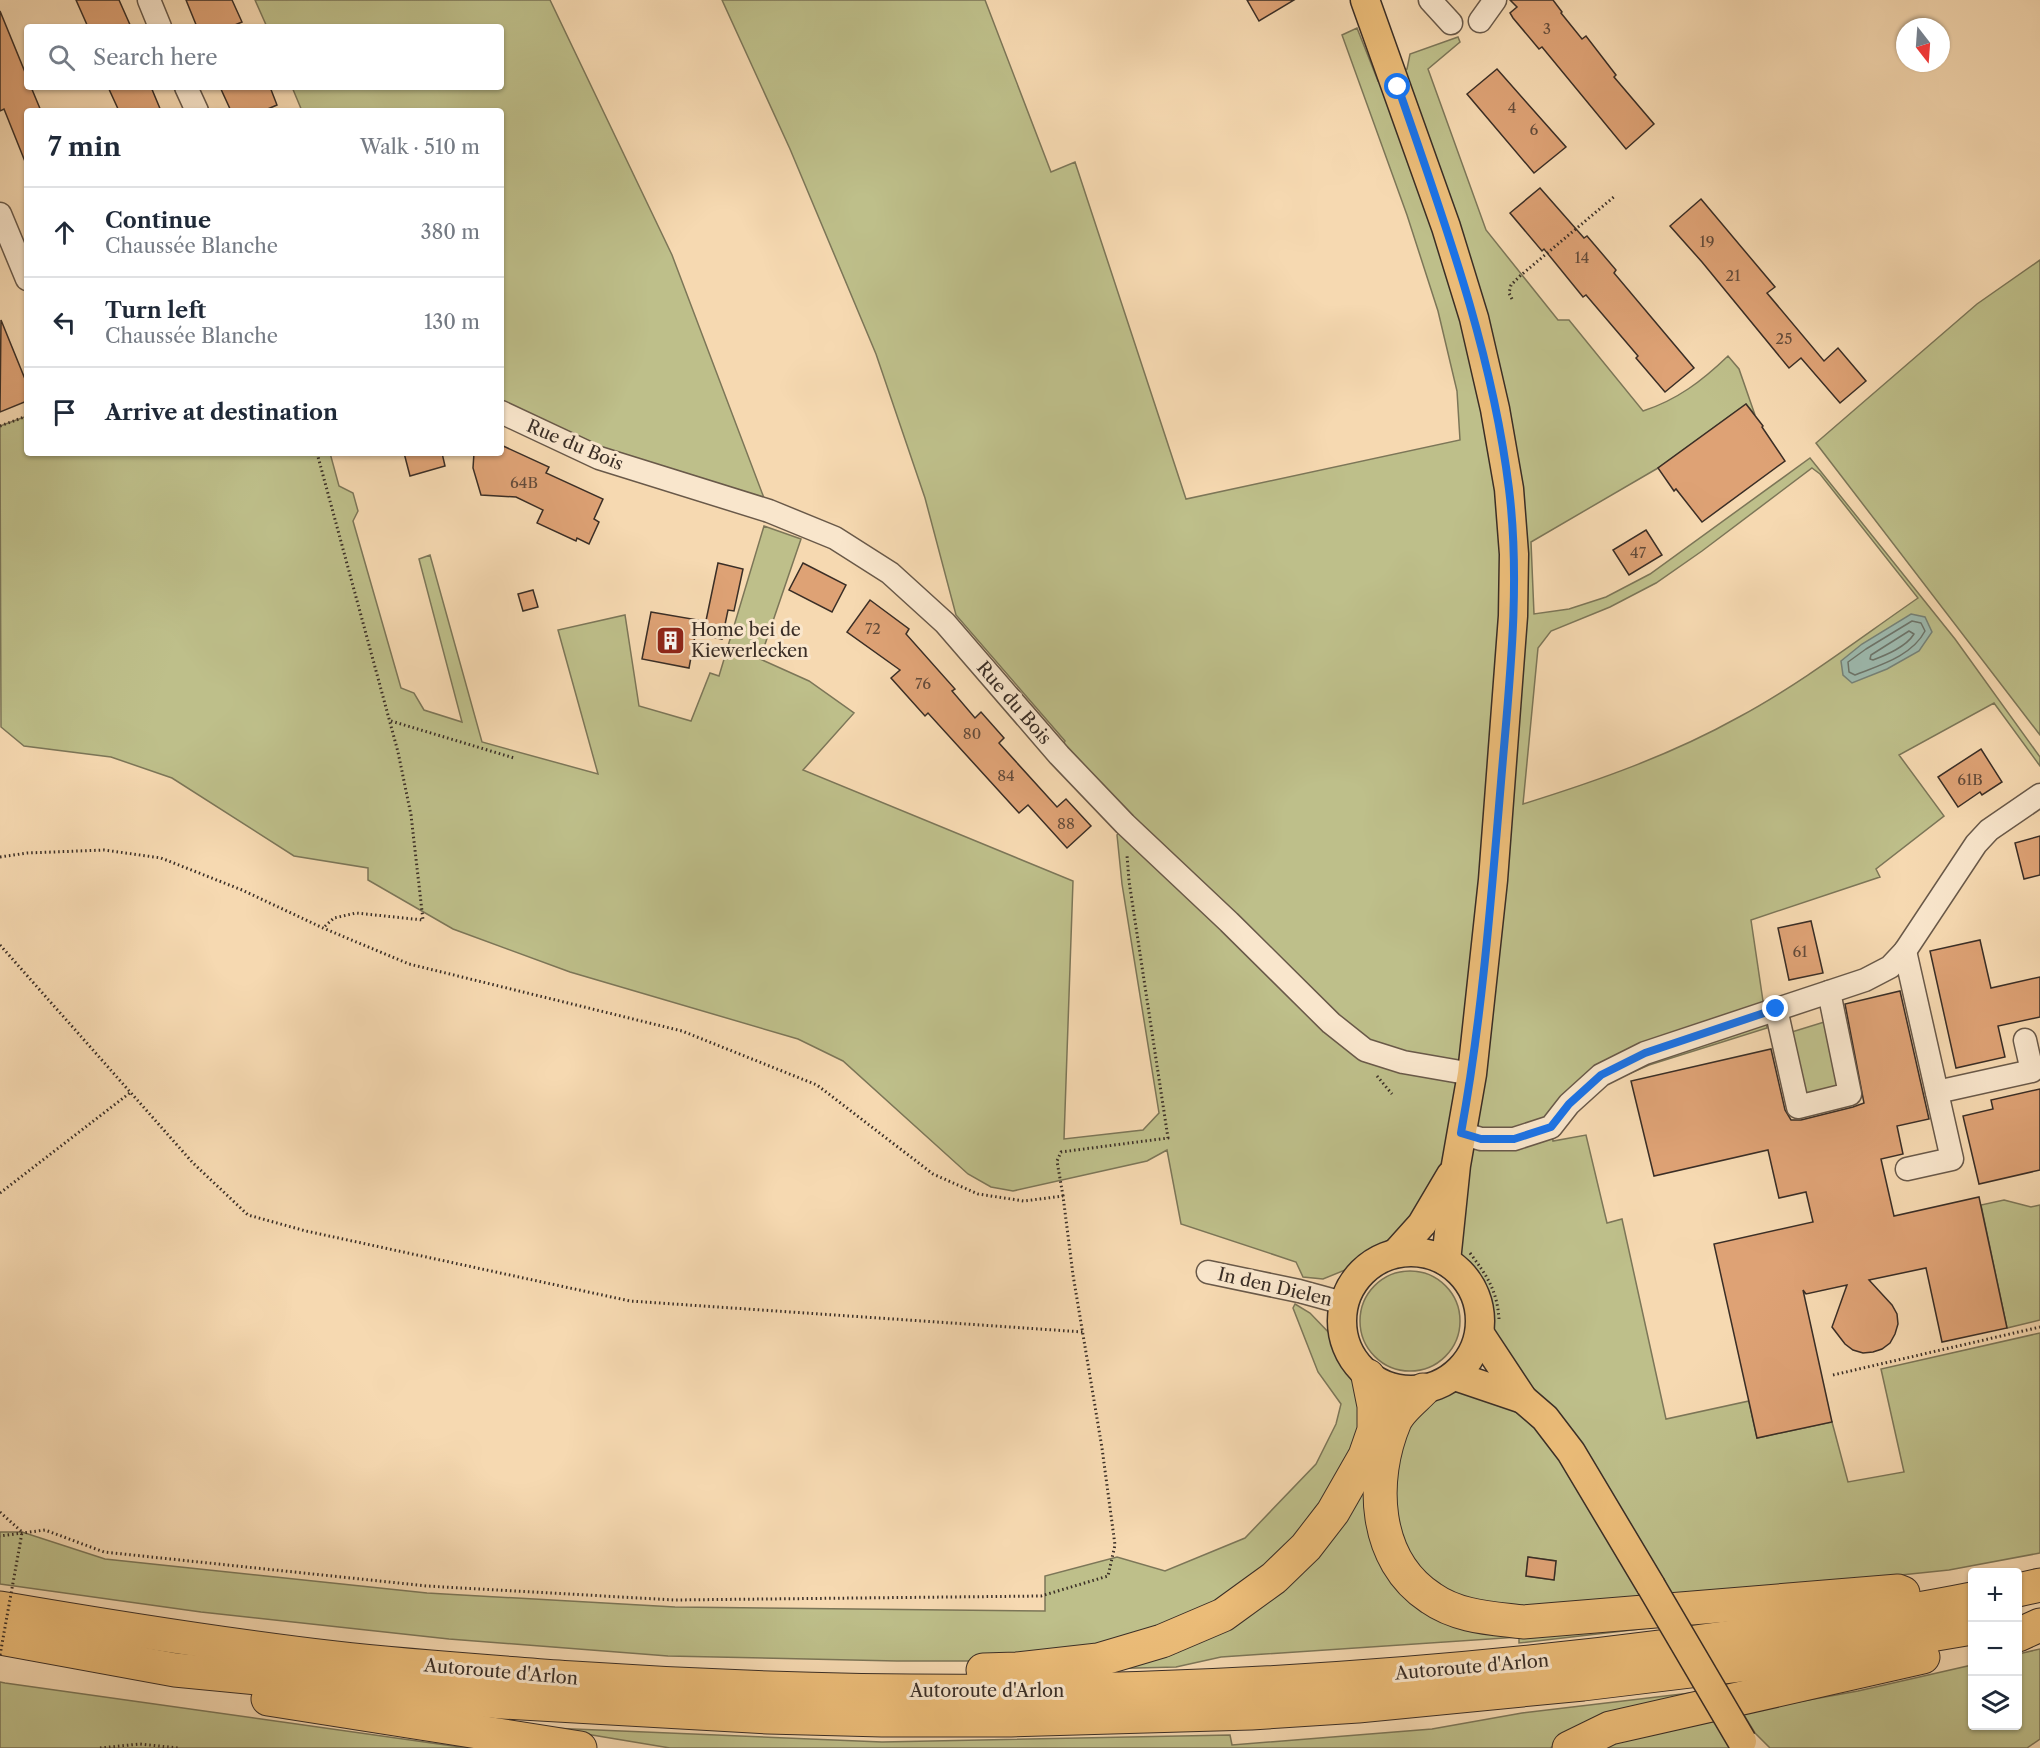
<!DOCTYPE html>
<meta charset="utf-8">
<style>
body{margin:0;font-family:"Libre Caslon Text",serif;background:#f6f6f7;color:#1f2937}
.controls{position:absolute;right:18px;bottom:18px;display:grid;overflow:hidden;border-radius:6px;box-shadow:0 2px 4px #0004}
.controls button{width:54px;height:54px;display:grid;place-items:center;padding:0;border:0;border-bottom:2px solid #e0e1e3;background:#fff;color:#1f2937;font:30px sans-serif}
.compass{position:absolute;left:1896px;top:18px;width:54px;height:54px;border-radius:50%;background:#fff;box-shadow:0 2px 4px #0004;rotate:163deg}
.stop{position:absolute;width:18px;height:18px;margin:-14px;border:4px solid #1a73e8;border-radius:50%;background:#fff}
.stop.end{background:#1a73e8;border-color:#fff;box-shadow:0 2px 6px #0008}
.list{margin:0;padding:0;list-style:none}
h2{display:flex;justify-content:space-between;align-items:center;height:78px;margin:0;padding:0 24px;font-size:26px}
h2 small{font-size:20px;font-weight:400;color:#747a83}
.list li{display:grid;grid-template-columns:39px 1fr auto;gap:18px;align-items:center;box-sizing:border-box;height:90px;padding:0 24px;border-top:2px solid #e0e1e3}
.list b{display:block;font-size:22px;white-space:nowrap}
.list p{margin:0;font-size:20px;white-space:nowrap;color:#747a83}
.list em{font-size:20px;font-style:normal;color:#747a83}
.icon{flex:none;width:33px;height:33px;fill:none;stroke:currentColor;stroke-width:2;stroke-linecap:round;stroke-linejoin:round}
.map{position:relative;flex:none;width:2040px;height:1748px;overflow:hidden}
.search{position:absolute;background:#fff;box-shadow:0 2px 4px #0004;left:24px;top:24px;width:480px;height:66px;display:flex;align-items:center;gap:15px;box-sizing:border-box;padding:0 21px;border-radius:6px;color:#747a83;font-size:22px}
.panel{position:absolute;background:#fff;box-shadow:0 2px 4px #0004;left:24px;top:108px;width:480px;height:348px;border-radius:6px}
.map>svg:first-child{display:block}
.green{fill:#bebf8a;stroke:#7c7658;stroke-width:1.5;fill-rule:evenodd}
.water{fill:#9dbaaf;stroke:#758278;stroke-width:1.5}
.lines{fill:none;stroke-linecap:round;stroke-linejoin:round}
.shore{stroke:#6c746a;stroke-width:1.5}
.building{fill:#dea275;stroke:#3a2e26;stroke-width:1.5}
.minor-casing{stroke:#695949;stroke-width:25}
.major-casing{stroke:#3a2e26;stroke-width:31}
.highway-casing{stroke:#3a2e26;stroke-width:35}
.path{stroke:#3a2e26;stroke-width:3;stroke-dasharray:1.5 3;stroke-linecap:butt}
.minor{stroke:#f9e6cc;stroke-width:22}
.major{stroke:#ebbc78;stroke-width:28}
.highway{stroke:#ebbc78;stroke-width:33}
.major-bridge-casing{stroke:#3a2e26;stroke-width:31;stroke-linecap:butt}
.path-bridge{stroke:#3a2e26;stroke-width:3;stroke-dasharray:1.5 3;stroke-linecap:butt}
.major-bridge{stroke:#ebbc78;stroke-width:28}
.route{stroke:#1a73e8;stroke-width:8}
.labels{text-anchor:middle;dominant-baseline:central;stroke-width:6;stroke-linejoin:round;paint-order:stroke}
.number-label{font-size:15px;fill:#634b3a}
.street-label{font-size:18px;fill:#3a2e26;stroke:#f9e6cc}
.poi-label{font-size:18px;fill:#3a2e26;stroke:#f9e6cc;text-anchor:start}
</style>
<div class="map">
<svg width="2040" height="1748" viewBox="0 0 2040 1748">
<rect width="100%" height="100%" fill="#f6d9b1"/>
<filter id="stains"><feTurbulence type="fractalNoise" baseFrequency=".00333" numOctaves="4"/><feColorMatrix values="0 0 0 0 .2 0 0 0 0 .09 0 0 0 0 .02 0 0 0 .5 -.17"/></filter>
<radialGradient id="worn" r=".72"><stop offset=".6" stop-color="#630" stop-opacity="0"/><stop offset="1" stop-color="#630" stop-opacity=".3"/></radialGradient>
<g class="green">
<path d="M255 0H550L672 255 764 498 603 450 501 400V111H302L292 87H501V27H267Z"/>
<path d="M722 0H985L1051 172 1075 162 1186 499 1460 440 1457 391 1438 311 1407 215 1342 35 1357 28 1378 81 1407 69 1410 54 1458 37 1460 42 1428 69 1486 230 1558 320H1569L1643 411C1677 400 1702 381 1728 356L1739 369 1755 415 1746 404 1658 468 1531 542 1534 614 1569 609 1606 597 1650 574 1810 458 1955 639 2040 757V766L1994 703 1899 755 1944 816 1876 869 1880 877 1751 920 1767 1028 1649 1065 1605 1084 1551 1127 1553 1141 1586 1135 1607 1223 1622 1219 1666 1419 1749 1401 1757 1438 1832 1422 1848 1482 1904 1472 1881 1369 2040 1333V1553L1949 1570 1717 1594 1521 1609 1471 1603 1443 1590 1425 1574 1402 1542 1392 1492 1405 1420 1424 1400 1446 1392 1467 1390 1523 1399 1494 1343 1487 1299 1478 1278 1463 1260 1449 1233 1456 1167 1396 1243 1370 1251 1350 1268 1323 1279 1303 1277 1296 1262 1181 1224 1167 1150 1147 1161 1013 1191 991 1187 968 1174 843 1061 798 1039 570 972 453 929 368 880V868L294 856 172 778 111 757 24 746 1 727 0 426 27 416V453H330L339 486 353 493 358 511 353 521 401 688 414 693 424 710 462 722 419 559 430 555 482 742 598 774 558 630 625 615 639 706 691 721 710 673 719 676 764 526 801 539 760 659 809 681 854 713 803 770 1073 881 1064 1139 1143 1130 1159 1113 1122 884 1117 835 1125 824 1059 755 1065 741 956 615 925 498 876 354 790 149ZM1812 468 1820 474 1918 598C1860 638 1802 683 1739 717 1671 755 1597 781 1523 804L1538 648 1551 631 1610 607 1656 583 1702 551ZM1528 1557 1556 1561 1554 1580 1526 1576Z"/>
<path d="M2040 260V735L1816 443 1977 304Z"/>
<path d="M1834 1019 1850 1094 1798 1107 1782 1035Z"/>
<path d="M2004 1200 2031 1207 2040 1205V1320L2007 1328 1981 1205Z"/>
<circle cx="1410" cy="1321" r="50"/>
<path d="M1295 1304 1310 1313 1332 1336 1336 1348 1346 1366 1360 1387 1357 1450 1298 1538 1231 1597 1102 1647 985 1661H897L668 1656 449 1639 201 1612 0 1584V1532H22L105 1559 427 1593 675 1607 1045 1611V1576L1117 1557 1165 1571 1245 1538 1316 1464 1336 1424 1341 1404 1318 1372 1293 1308Z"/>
<path d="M1377 1450 1369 1494 1427 1607 1692 1623 1519 1643V1637L1221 1657 1176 1667 1098 1669 1226 1621Z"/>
<path d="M2040 1649V1739L2027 1748H1770L1755 1733 1742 1712 1858 1691 1972 1665V1726H2018V1654Z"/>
<path d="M0 1682 5 1683 467 1748H0Z"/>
<path d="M1724 1689 1606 1720 1550 1748H670L550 1728 882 1742 1230 1735 1232 1745 1432 1729 1522 1713Z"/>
<path d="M1711 1716 1730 1748H1594Z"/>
</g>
<path class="water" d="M1911 614 1925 617 1932 632 1919 651 1887 669 1852 683 1843 675 1841 661 1862 644Z"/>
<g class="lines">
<g class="shore">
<path d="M1912 621 1921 623 1925 631C1912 656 1880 665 1855 675L1849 672 1848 662 1866 649Z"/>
<path d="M1909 631 1914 634C1906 647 1886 655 1873 660L1870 659 1871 655Z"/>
</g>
</g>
<g class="building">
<path d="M76 0H119L131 27H88Z"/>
<path d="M186 0H232L242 22 230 27H197Z"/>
<path d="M1247 0H1294L1259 21Z"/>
<path d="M1510 0H1553L1562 12 1561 13 1582 39 1586 36 1616 75 1614 77 1654 124 1626 149 1542 47 1539 49 1513 18 1510 13 1517 7Z"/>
<path d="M0 11 27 77V87H31L41 111H27L26 164 4 109 0 111Z"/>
<path d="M1497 69 1566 147 1534 173 1467 94Z"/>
<path d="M108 87H151L161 111H119Z"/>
<path d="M220 87H270L277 105 263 111H231Z"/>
<path d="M1540 188 1584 238 1587 236 1616 270 1614 273 1694 368 1665 392 1636 358 1638 356 1586 295 1583 297 1544 249 1542 251 1510 213Z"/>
<path d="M1701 199 1775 287 1767 293 1824 361 1838 348 1866 381 1840 403 1801 358 1789 368 1702 262 1670 226Z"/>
<path d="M1 320 27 384V401L0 412Z"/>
<path d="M1746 404 1763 426 1762 427 1785 461 1702 522 1676 489 1674 491 1658 468Z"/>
<path d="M501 445 549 467 546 473 603 499 594 519 599 522 589 544 577 538 576 541 537 523 543 510 516 497 481 495 473 468 474 453H501Z"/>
<path d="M404 453H442L445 466 410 476Z"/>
<path d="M1646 530 1662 555 1629 575 1613 550Z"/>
<path d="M718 563 743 569 734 611 728 610 722 639 703 635Z"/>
<path d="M803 563 846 585 832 612 789 590Z"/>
<path d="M533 590 538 607 523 611 518 594Z"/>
<path d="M870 600 909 629 906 634 955 689 952 691 975 718 981 712 1004 738 999 743 1057 807 1066 799 1091 826 1067 848 1028 805 1019 813 928 713 925 716 891 678 900 670 847 632Z"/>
<path d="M651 612 698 620 689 668 642 659Z"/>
<path d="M1981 749 2002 782 1982 795 1980 792 1958 807 1938 777Z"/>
<path d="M2040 836V875L2024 879 2015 843Z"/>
<path d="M1811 921 1823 973 1789 980 1778 928Z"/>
<path d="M1980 940 1991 988 2040 977V1017L1998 1026 2005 1057 1956 1068 1930 951Z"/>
<path d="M1900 991 1929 1119 1897 1126 1903 1154 1881 1159 1894 1216 1979 1197 2007 1328 1942 1342 1926 1268 1869 1280 1892 1305 1897 1314 1898 1324 1895 1334 1890 1343 1882 1349 1873 1352 1863 1353 1853 1350 1845 1344 1832 1327 1847 1285 1806 1294 1803 1290 1832 1422 1757 1438 1714 1244 1813 1222 1806 1192 1779 1198 1768 1150 1654 1176 1631 1081 1771 1049 1785 1110 1791 1120H1801L1853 1107 1864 1103 1845 1004Z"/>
<path d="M2040 1089V1170L1979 1184 1963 1116 1993 1109 1991 1100Z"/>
<path d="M1528 1557 1556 1561 1554 1580 1526 1576Z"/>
</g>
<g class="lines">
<defs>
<g id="minor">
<path d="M149 0 160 27"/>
<path d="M1430 0 1451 23"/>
<path d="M1480 21 1495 0"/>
<path d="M186 87 197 111"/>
<path d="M0 214 27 279"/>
<path d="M501 412 599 458 769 511 835 538 890 573 945 623 1059 755 1125 824 1229 922 1331 1023 1365 1050 1403 1062 1472 1074"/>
<path d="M1905 951 1952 1159 1907 1169"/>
<path d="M1776 1009 1798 1107 1850 1094 1829 992"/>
<path d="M1937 1092 2032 1071 2025 1040"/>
<path d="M1461 1133 1481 1139H1514L1551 1127 1569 1104 1601 1075 1645 1053 1865 980 1890 967 1905 951 1976 844 1989 830 2040 795"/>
<path d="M1208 1272 1299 1291 1343 1303"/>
</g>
<g id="major">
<path d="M1365 0 1446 227 1474 318 1495 409 1509 489 1514 554 1513 616 1493 880 1472 1074 1456 1165 1446 1261"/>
<circle cx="1411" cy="1321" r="69"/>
<path d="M1396 1253 1422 1224 1451 1175"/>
<path d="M1480 1334 1523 1399 1545 1418 1571 1452 1651 1586"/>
<path d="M1455 1376 1523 1399"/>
</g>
<g id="highway">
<path d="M1423 1390C1414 1399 1400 1410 1395 1421 1370 1480 1373 1560 1431 1598 1458 1617 1491 1618 1523 1622L1898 1591 1903 1593"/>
<path d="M2018 1590 2040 1585"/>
<path d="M0 1608C111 1627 223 1645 335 1658 414 1667 494 1672 573 1678 939 1703 1304 1693 1667 1646 1769 1632 1872 1619 1972 1599"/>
<path d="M2018 1635 2040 1625"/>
<path d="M0 1638 175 1670 502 1702 768 1717 882 1720H1011L1251 1713 1358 1706 1583 1684 1782 1660 1972 1628"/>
<path d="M983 1670 1017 1669 1098 1660 1162 1641 1223 1615 1274 1578 1306 1547 1333 1512 1365 1456 1374 1430V1406L1368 1376"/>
<path d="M268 1699 580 1748"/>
<path d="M1569 1748 1610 1728 1923 1657"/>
</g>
</defs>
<use href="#minor" class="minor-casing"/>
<use href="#major" class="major-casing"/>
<use href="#highway" class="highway-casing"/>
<g class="path">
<path d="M1512 299 1509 293 1511 285 1520 276 1615 196"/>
<path d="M0 426 27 416"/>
<path d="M317 453 398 752 411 815 423 920 356 913 334 918 323 928"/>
<path d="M391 721 514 758"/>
<path d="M0 857 27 853 104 850 161 858 242 890 323 928 409 964 682 1031 817 1085 933 1174 978 1194 1024 1201 1063 1196 1073 1275 1102 1448 1115 1545 1108 1576 1041 1596 674 1600 427 1586 104 1552 45 1530 0 1536"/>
<path d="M0 945 193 1163 248 1215 306 1231 630 1301 1083 1332"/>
<path d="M1377 1076 1392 1094"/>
<path d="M0 1193 131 1092"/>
<path d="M1063 1196 1057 1161 1061 1152 1168 1138 1129 881 1127 855"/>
<path d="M1470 1253C1487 1276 1497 1290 1499 1319"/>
<path d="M1833 1375 2040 1327"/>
<path d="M0 1512 22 1532"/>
<path d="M20 1544 22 1532"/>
<path d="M100 1748 140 1744 178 1748"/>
</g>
<use href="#minor" class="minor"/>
<use href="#major" class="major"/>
<use href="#highway" class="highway"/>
<defs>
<path id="major-bridge" d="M1651 1586 1742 1741"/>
</defs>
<use href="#major-bridge" class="major-bridge-casing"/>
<path class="path-bridge" d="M0 1655 20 1544"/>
<use href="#major-bridge" class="major-bridge"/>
</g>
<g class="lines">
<path class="route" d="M1398 87C1443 218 1492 350 1509 489 1521 586 1509 686 1501 782 1491 900 1482 1018 1461 1133L1481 1139H1514L1551 1127 1569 1104 1601 1075 1645 1053 1776 1009"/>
</g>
<defs>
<symbol id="building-square" viewBox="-11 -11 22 22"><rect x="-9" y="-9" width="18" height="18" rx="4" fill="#8f2418" stroke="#f9e6cc"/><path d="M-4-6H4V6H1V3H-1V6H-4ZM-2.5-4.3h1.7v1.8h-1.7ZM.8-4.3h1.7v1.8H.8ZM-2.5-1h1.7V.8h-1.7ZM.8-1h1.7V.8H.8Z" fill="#fff"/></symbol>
</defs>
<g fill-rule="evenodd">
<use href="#building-square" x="654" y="624" width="33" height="33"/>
</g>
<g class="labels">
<g class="number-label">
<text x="1547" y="28">3</text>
<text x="1512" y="107">4</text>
<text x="1534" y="129">6</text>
<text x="1707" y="241">19</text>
<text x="1582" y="257">14</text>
<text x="1733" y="275">21</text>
<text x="1784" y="338">25</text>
<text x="524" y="482">64B</text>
<text x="1638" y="552">47</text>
<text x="873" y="628">72</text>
<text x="923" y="683">76</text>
<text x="972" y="733">80</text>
<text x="1006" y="775">84</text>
<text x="1970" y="779">61B</text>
<text x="1066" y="823">88</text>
<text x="1800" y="951">61</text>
</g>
<g class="street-label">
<text transform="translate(575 445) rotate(23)">Rue du Bois</text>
<text transform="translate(1014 703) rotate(49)">Rue du Bois</text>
<text transform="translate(1275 1287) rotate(13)">In den Dielen</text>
<text transform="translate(1472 1667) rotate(-5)">Autoroute d'Arlon</text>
<text transform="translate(501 1672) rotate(5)">Autoroute d'Arlon</text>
<text x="987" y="1691">Autoroute d'Arlon</text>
</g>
<g class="poi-label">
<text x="691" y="630">Home bei de<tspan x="691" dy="21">Kiewerlecken</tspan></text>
</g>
</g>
<rect width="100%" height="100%" filter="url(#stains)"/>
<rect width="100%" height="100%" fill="url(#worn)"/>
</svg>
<div class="controls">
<button>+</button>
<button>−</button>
<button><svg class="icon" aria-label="layers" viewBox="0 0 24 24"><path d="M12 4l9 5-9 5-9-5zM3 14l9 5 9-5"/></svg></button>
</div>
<svg class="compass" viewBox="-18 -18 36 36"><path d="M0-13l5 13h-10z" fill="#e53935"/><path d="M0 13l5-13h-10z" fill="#747a83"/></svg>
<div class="stop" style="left:1398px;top:87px"></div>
<div class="stop end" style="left:1776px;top:1009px"></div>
<div class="search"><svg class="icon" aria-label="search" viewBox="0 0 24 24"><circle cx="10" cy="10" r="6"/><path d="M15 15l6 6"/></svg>Search here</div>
<section class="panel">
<h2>7 min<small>Walk · 510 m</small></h2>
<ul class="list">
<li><svg class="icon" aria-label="ahead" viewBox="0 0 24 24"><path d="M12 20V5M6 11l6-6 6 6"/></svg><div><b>Continue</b><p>Chaussée Blanche</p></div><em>380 m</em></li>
<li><svg class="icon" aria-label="left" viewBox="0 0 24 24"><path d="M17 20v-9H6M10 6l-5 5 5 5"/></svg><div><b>Turn left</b><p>Chaussée Blanche</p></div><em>130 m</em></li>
<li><svg class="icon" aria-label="arrive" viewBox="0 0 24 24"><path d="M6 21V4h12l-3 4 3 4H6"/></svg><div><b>Arrive at destination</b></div></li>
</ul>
</section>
</div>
